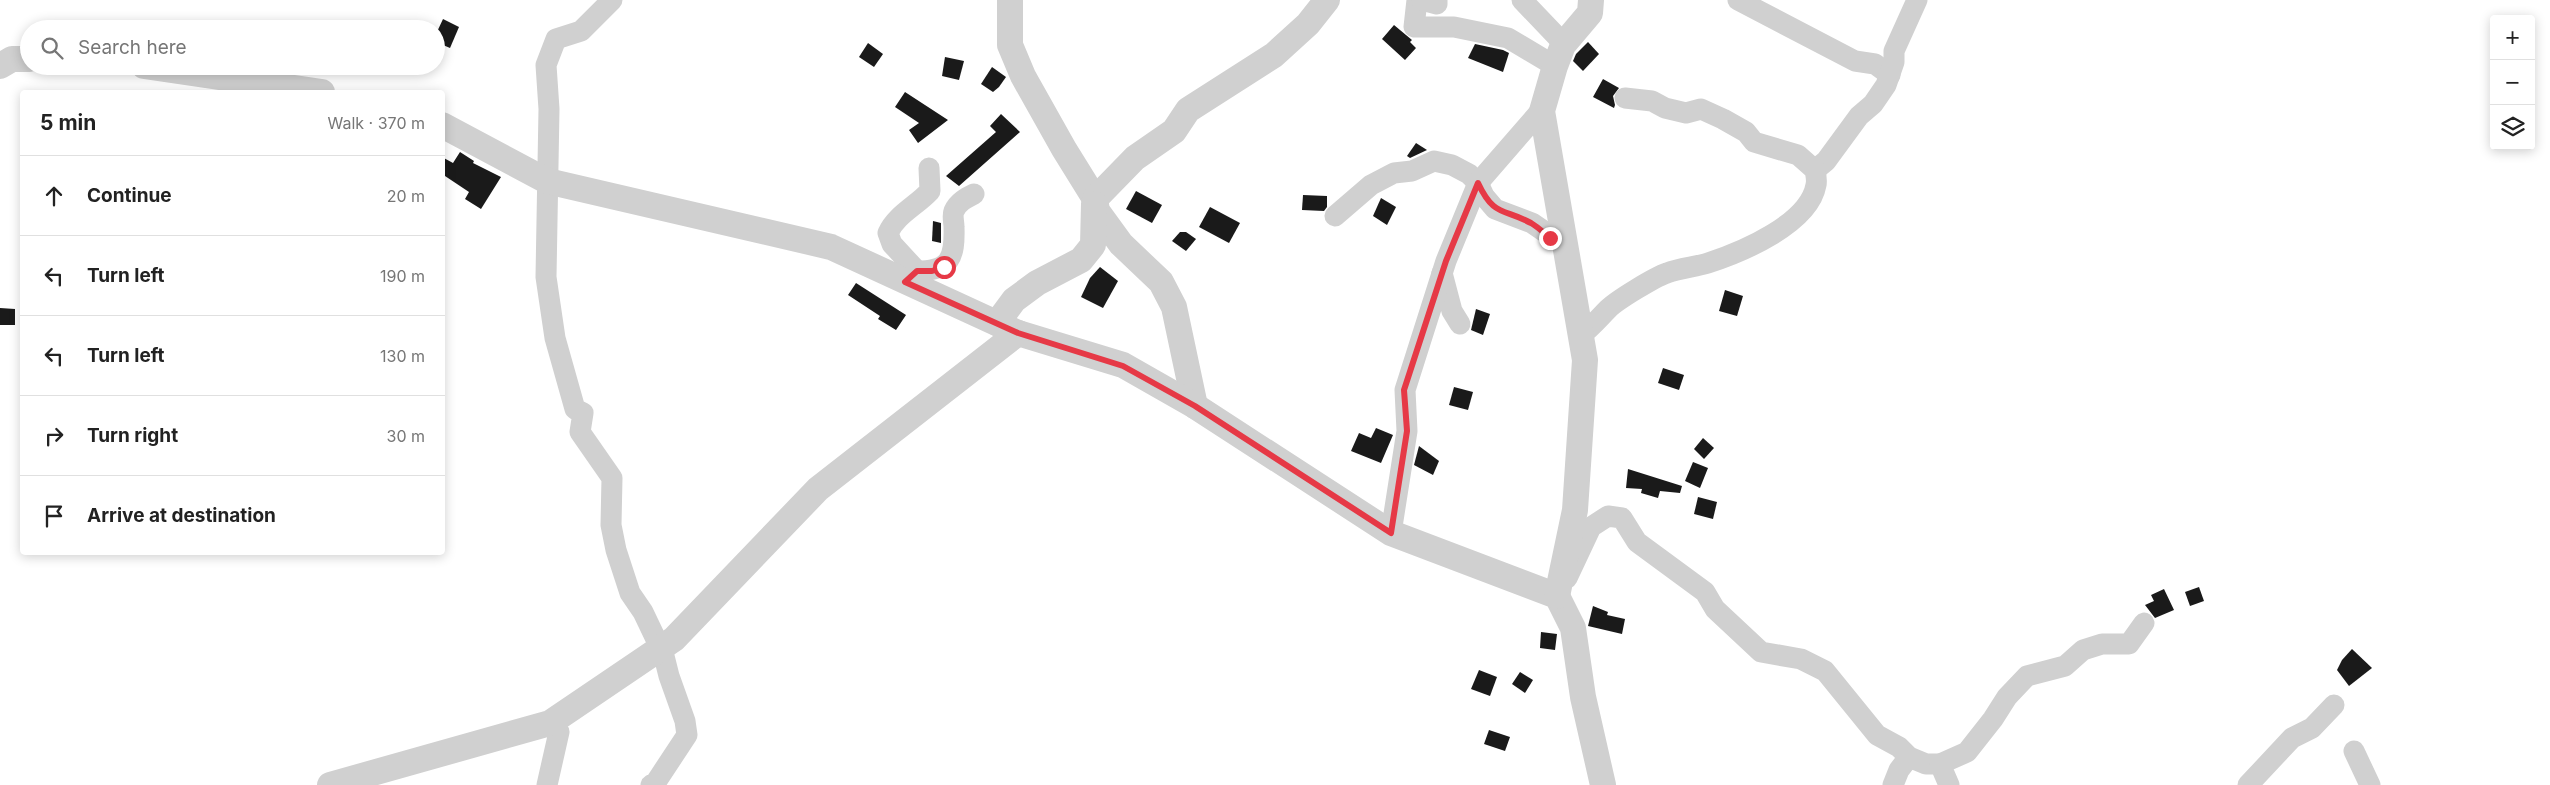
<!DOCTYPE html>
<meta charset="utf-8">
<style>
body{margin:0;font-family:Inter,sans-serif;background:#f2f2f2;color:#222}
.controls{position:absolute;right:15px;top:15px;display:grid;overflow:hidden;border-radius:5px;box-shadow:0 2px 12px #0003}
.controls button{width:45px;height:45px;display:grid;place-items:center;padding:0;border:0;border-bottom:1px solid #e0e0e0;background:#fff;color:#222;font:25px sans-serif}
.stop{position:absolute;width:15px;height:15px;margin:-11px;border:4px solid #e63946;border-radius:50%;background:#fff}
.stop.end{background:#e63946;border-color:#fff;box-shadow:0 1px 5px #0008}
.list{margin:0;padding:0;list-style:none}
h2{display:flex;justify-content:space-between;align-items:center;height:65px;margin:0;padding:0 20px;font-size:21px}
h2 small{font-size:16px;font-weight:400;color:#767676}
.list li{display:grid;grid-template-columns:32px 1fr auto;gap:15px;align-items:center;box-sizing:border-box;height:80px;padding:0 20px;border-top:1px solid #e0e0e0}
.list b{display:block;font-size:19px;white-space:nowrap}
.list em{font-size:16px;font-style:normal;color:#767676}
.icon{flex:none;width:28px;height:28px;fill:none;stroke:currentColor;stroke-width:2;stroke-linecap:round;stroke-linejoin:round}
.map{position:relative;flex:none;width:2550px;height:785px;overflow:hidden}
.search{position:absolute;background:#fff;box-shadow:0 2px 12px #0003;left:20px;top:20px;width:425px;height:55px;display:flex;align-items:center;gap:12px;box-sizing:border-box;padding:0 18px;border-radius:28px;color:#767676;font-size:19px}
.panel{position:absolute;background:#fff;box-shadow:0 2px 12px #0003;left:20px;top:90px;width:425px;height:465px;border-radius:5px}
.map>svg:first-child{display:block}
.building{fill:#1a1a1a}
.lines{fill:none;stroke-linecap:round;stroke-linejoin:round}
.minor{stroke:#d0d0d0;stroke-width:21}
.tertiary{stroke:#d0d0d0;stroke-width:26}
.route{stroke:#e63946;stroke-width:6}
</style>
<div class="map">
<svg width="2550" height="785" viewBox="0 0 2550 785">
<rect width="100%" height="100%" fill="#fff"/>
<g class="building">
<path d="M443 19 459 27 450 48 436 42V34Z"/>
<path d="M1394 25 1412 40 1410 42 1416 48 1405 60 1382 39Z"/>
<path d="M1588 42 1599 54 1583 71 1573 61 1576 54Z"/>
<path d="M868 43 883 54 874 67 859 57Z"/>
<path d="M1475 44 1503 50 1509 53 1503 72 1468 58Z"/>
<path d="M945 57 964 61 959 80 942 76Z"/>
<path d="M992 67 1006 77 999 87 993 92 981 84Z"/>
<path d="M1603 79 1619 88 1613 96 1615 105 1614 108 1593 97Z"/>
<path d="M905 92 948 120 918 143 909 130 919 123 895 107Z"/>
<path d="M1001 114 1020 132 959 186 946 176 996 132 990 126Z"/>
<path d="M1416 143 1427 150 1410 158 1407 156Z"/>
<path d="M460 152 474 161 473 163 501 177 481 209 465 199 469 192 442 174V157L453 163Z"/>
<path d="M1136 191 1162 205 1152 223 1126 209Z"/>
<path d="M1303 195 1327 196V207L1324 211 1302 210Z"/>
<path d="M1381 198 1396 207 1387 225 1373 216Z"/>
<path d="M1210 207 1240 223 1229 243 1199 227Z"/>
<path d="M933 221 941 223V243L932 241Z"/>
<path d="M1180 232H1186L1196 239 1186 251 1172 241Z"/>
<path d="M1100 267 1118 281 1103 308 1081 297 1090 278Z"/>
<path d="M856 283 906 315 896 330 878 319 880 316 848 295Z"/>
<path d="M1725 290 1743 296 1737 316 1719 311Z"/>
<path d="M0 308 15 309V325H0Z"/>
<path d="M1476 309 1490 314 1483 335 1471 330Z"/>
<path d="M1663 368 1684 375 1679 390 1658 383Z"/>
<path d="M1454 387 1473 392 1468 410 1449 405Z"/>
<path d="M1376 428 1393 435 1381 463 1351 451 1359 433 1371 438Z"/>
<path d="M1703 438 1714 448 1704 459 1694 449Z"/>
<path d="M1419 446 1439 461 1433 475 1414 465Z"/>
<path d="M1693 462 1708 468 1700 488 1685 481Z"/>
<path d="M1628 469 1682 486 1680 493 1660 491 1658 498 1641 493 1642 489 1626 488Z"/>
<path d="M1698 497 1717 502 1713 519 1694 514Z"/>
<path d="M2199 587 2204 601 2190 606 2185 592Z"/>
<path d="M2164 589 2174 610 2155 618 2145 605 2154 601 2151 595Z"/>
<path d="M1593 606 1608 612 1607 615 1625 619 1622 634 1588 626Z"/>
<path d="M1541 632 1557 634 1555 650 1540 648Z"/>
<path d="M2352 649 2372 668 2349 686 2337 670 2342 660Z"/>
<path d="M1479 670 1497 677 1490 696 1471 689Z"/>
<path d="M1520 672 1533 680 1525 693 1512 684Z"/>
<path d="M1489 730 1510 737 1505 751 1484 744Z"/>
</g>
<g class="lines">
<g class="minor">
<path d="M612 0 581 31 556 39 546 65 549 109 546 277 555 338 575 409 583 413 580 432 612 478 611 525 616 550 630 593 643 612 664 656 669 676 685 721 687 735 656 782 651 785"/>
<path d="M1417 0 1414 27H1454L1508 38 1555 66"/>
<path d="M1422 0 1437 4V0"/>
<path d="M1522 0 1564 44"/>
<path d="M1738 0 1855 61 1875 64 1890 75"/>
<path d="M1815 170 1826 161 1859 116 1873 104 1886 85 1894 62V51L1917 0"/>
<path d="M1335 216 1371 185 1394 173 1412 171 1434 161 1452 165 1469 174 1478 183 1484 196 1495 209 1532 223 1567 247"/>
<path d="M917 271 892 244 888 233C896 215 916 206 930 191L929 168"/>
<path d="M1442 273 1452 311 1460 324"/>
<path d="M907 280 917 271C950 271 955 258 954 227 954 222 952 216 954 211 958 202 966 198 974 194"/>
<path d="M1581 335C1592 327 1599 318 1608 309 1617 300 1655 277 1667 273 1680 268 1695 267 1708 263 1742 252 1809 224 1816 185 1817 181 1816 175 1815 170L1798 155 1754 142 1746 132 1723 119 1701 109 1686 113 1665 108 1652 101 1625 98"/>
<path d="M1391 533 1407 431 1405 390 1446 261 1478 183 1544 107"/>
<path d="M1567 578 1591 527 1608 516 1622 518 1637 542 1705 592 1715 609 1761 652 1801 659 1825 671 1877 735 1899 747 1909 757 1926 764H1940L1949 785"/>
<path d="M2354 751 2370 785"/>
<path d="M1940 764 1967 752 1993 719 2007 697 2027 676 2065 666 2083 650 2102 644H2129L2144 623"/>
<path d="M547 785 559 732 550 723"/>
<path d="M1893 785 1899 770 1909 757"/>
<path d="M2248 785 2292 738 2312 728 2334 705"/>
</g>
<g class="tertiary">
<path d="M1010 0V45L1023 76 1064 149 1095 199 1097 211 1121 244 1161 282 1174 307 1195 406"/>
<path d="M0 66 12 59H29"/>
<path d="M144 66 322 92"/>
<path d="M442 125 547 181 831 247 1018 333 1123 365 1195 406 1391 533 1557 596 1573 628 1583 697 1603 785"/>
<path d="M1095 199 1135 158 1174 131 1188 110 1274 55 1308 24 1327 0"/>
<path d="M997 323 1014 300 1037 283 1081 260 1093 245 1094 204"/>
<path d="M1557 596 1575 510 1585 360 1542 111 1555 66 1563 45 1590 13 1591 0"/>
<path d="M330 785 550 723 674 639 818 489 1018 333"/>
</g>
</g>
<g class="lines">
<path class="route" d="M944 267 932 271H917L905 282 1018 333 1123 366 1195 406 1391 533 1407 431 1404 390 1446 261 1478 183C1494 217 1503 208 1531 223 1538 227 1544 233 1550 238"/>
</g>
</svg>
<div class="controls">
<button>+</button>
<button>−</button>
<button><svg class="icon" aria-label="layers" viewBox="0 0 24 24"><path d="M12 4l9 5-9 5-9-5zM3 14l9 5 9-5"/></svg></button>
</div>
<div class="stop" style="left:944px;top:267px"></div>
<div class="stop end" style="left:1550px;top:238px"></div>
<div class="search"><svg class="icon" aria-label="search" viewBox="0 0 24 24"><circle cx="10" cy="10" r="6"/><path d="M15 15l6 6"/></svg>Search here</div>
<section class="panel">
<h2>5 min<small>Walk · 370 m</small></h2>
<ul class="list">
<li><svg class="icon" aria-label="ahead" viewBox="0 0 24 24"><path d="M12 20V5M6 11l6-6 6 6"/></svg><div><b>Continue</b></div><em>20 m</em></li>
<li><svg class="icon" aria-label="left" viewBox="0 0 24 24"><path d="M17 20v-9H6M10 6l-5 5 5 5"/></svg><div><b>Turn left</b></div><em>190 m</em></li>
<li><svg class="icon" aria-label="left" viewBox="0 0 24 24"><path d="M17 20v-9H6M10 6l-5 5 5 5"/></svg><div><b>Turn left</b></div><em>130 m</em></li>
<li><svg class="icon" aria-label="right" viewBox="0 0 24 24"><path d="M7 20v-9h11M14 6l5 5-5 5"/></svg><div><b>Turn right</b></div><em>30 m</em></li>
<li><svg class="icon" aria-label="arrive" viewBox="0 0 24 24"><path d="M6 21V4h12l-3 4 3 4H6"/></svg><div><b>Arrive at destination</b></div></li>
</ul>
</section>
</div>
